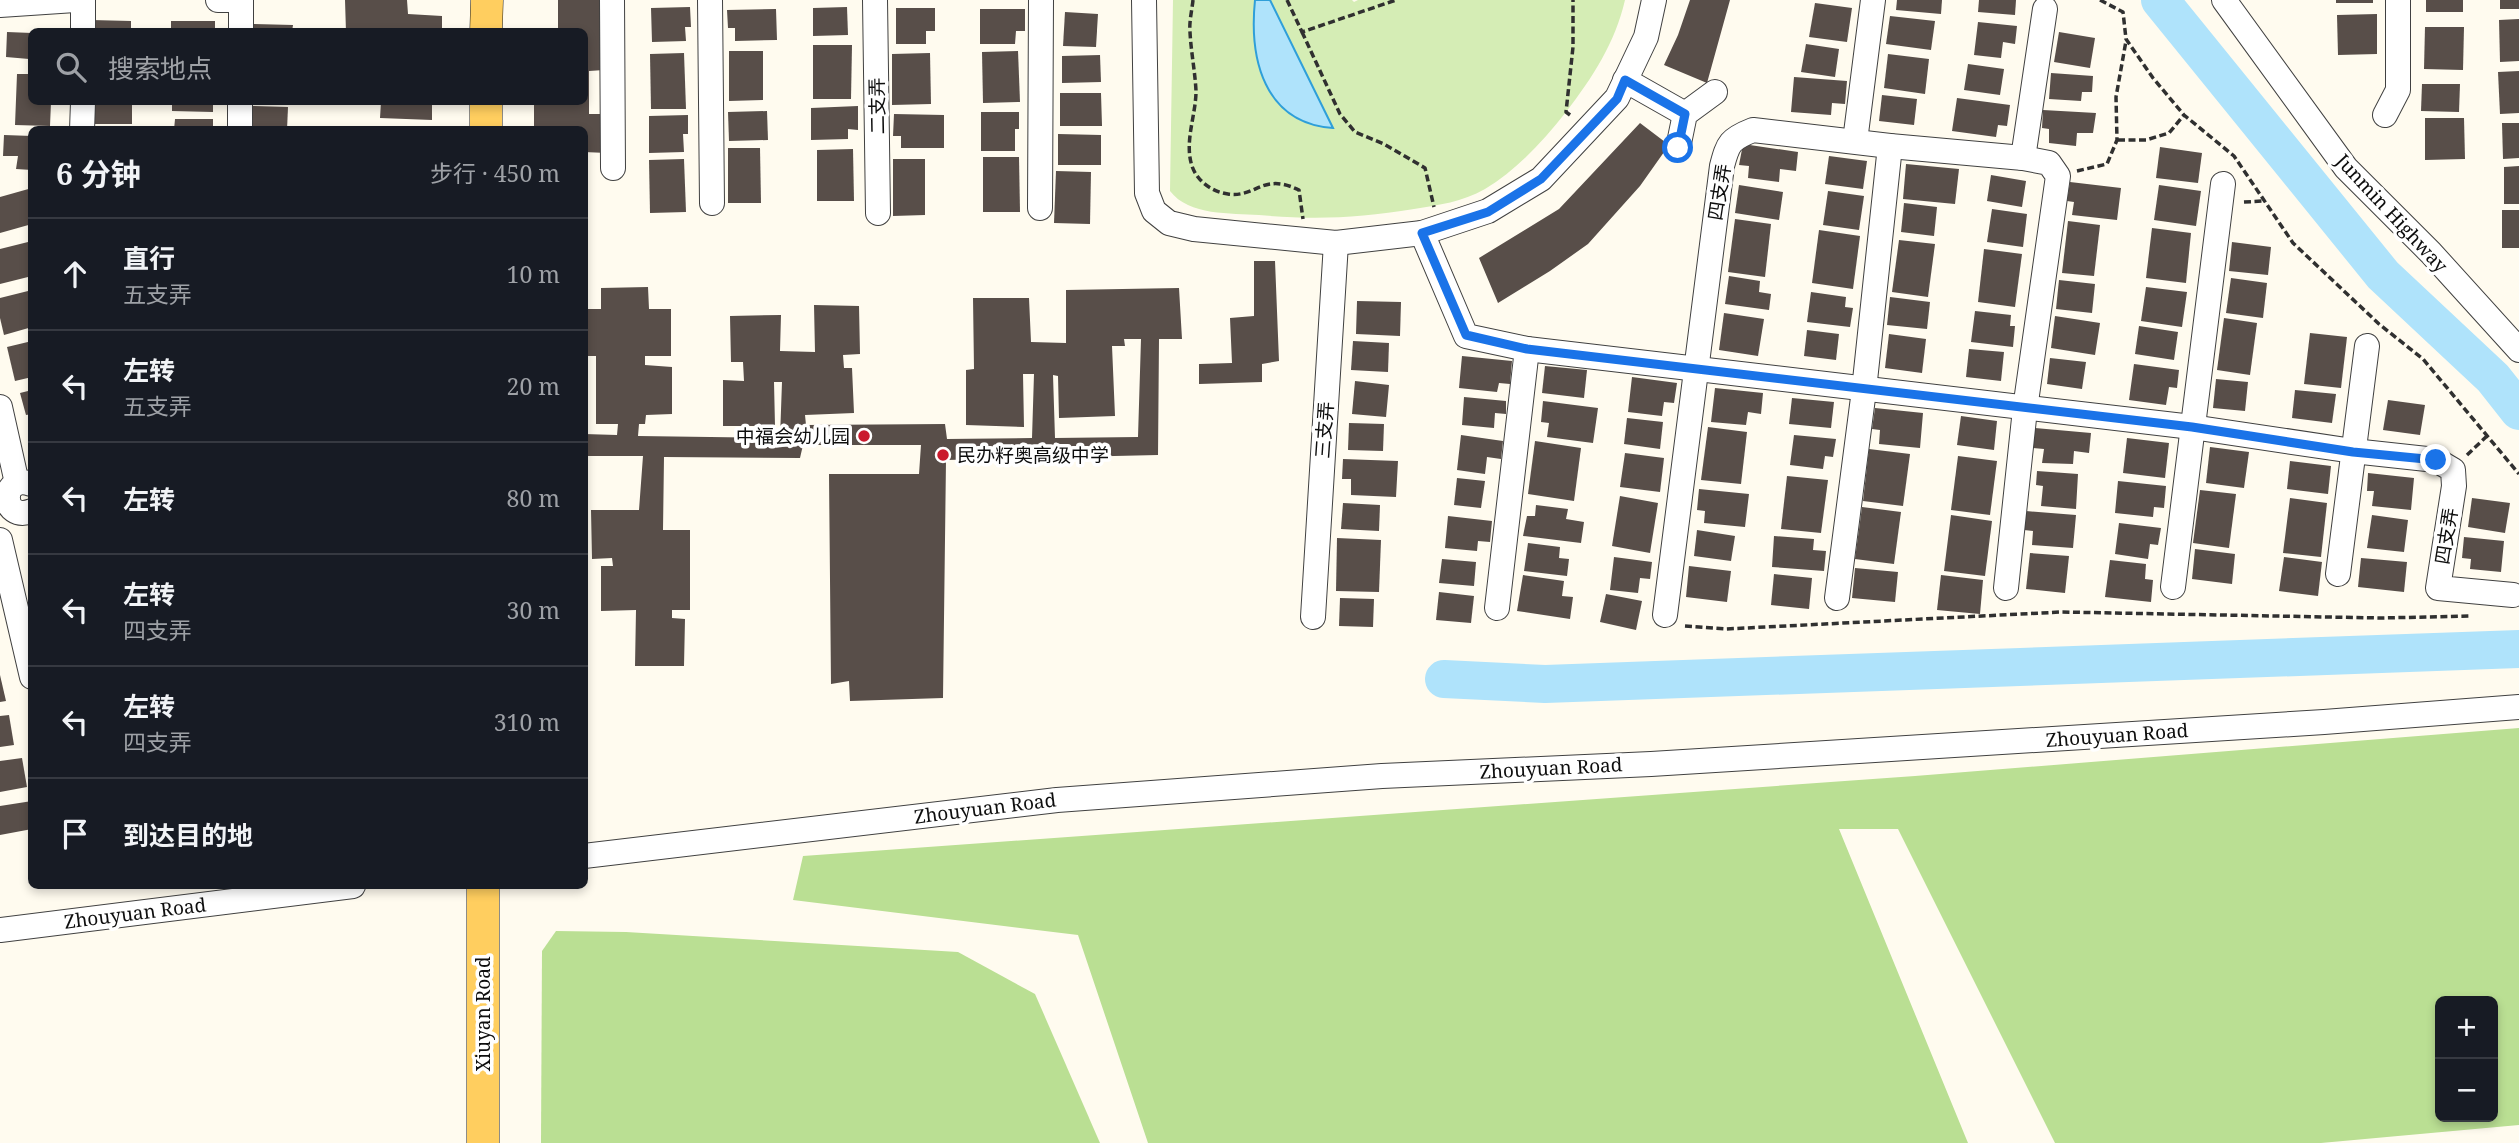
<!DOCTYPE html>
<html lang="zh">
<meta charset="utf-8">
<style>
body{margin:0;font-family:"Noto Serif","Noto Sans SC",serif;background:#20242c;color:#f1f3f6}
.controls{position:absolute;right:21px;bottom:21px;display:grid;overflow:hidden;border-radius:10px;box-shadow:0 4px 10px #0003}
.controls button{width:63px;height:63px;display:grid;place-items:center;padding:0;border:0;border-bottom:2px solid #363941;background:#171b24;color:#f1f3f6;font:35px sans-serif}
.stop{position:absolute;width:21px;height:21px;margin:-16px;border:5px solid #1a73e8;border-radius:50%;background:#fff}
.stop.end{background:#1a73e8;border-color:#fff;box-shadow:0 2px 7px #0008}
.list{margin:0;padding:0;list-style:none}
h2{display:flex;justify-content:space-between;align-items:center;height:91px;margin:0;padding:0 28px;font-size:30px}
h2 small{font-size:23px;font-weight:400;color:#9ea1a6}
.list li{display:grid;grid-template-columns:46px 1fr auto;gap:21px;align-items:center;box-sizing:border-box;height:112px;padding:0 28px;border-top:2px solid #363941}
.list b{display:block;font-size:26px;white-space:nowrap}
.list p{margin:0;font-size:23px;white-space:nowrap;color:#9ea1a6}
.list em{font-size:23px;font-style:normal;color:#9ea1a6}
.icon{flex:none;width:38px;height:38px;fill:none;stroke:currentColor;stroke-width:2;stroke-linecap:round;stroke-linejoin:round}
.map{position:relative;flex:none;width:2519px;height:1143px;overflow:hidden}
.search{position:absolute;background:#171b24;box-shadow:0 4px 10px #0003;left:28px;top:28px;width:560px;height:77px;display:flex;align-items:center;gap:18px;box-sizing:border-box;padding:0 24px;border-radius:10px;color:#9ea1a6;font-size:26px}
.panel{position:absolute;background:#171b24;box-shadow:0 4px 10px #0003;left:28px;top:126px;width:560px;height:763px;border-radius:10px}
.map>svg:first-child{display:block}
.green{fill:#d5edb5}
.forest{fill:#badf93;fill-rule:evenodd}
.water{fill:#afe3fb;stroke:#2f9fd9;stroke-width:2}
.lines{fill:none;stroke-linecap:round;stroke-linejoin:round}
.river{stroke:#afe3fb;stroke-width:38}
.building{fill:#584e49;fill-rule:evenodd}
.minor-casing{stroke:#414141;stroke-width:26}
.major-casing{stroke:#1f1f1f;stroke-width:33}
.path{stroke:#303030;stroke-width:3.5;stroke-dasharray:7 3.5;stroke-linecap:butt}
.minor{stroke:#fff;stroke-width:24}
.major{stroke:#ffce5f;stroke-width:32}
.route{stroke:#1a73e8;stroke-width:9}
.poi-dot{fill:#ca1a2d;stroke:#fff;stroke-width:2.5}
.labels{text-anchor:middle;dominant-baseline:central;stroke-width:7;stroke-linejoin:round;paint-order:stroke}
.street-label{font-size:19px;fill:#0e0e0e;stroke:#fff}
.poi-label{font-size:19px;fill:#0e0e0e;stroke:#fff;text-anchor:end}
</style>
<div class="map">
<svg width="2519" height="1143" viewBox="0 0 2519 1143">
<rect width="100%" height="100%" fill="#fffbef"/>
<path class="green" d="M1173 0H1352L1354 2 1358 0H1625C1615 43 1593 77 1566 112 1543 141 1517 170 1485 189 1462 202 1439 205 1414 209 1359 218 1314 220 1259 215 1231 213 1189 216 1170 191Z"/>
<g class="forest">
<path d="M2519 728V1125L2321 1143H2055L1898 829H1839L1968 1143H1148L1078 935 793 900 803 856 1915 776ZM2440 1001H2493V1117H2440Z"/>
<path d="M556 931 626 932 958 952 1035 994 1100 1143H541L542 951Z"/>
</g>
<path class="water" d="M1255 0H1270L1333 128C1264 123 1249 59 1255 0Z"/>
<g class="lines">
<g class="river">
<path d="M2160 0 2383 275 2493 378 2519 411"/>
<path d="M1444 679 1545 684 2519 649"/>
</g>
</g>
<g class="building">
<path d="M345 0H407L408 14 442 16V32H346Z"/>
<path d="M558 0H605L604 70 589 71V114H606L607 153 584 152V130H534V102H584V32H558Z"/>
<path d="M1690 0H1730L1707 83 1664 65 1678 35Z"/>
<path d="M1897 0H1942L1941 14 1896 10Z"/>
<path d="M1979 0H2016L2015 15 1978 12Z"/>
<rect x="2336" y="0" width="37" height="3"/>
<rect x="2426" y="0" width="37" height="12"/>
<rect x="2500" y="0" width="19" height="9"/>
<path d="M1815 3 1852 8 1847 42 1809 37Z"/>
<path d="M690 7 691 27H685L686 41 652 42 651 8Z"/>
<path d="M847 7 848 35 813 36V8Z"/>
<path d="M896 8H935V31H926V44H896Z"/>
<path d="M776 9 777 40 735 41V28H728L727 10Z"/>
<path d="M980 9H1025V31H1016L1015 44H980Z"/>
<path d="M1065 12 1098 14 1096 47 1063 46Z"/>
<path d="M2377 14V54L2338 55 2337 15Z"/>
<path d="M1890 16 1935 21 1931 50 1886 44Z"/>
<path d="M2519 19V61L2500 62 2499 20Z"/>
<path d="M91 20 131 21V32H91Z"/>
<rect x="171" y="21" width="44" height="11"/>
<path d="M1978 22 2017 26 2015 44 2003 42 2001 58 1974 55Z"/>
<path d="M254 24 293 25 292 32H254Z"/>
<path d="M2425 27H2464L2463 70 2424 69Z"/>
<path d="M7 32 32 33V67L29 59 6 57Z"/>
<path d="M2059 32 2095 38 2090 68 2054 62Z"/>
<path d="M1806 44 1839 49 1835 77 1801 72Z"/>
<path d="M813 45H852L851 99H813Z"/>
<path d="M729 51H763V100L729 101Z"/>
<path d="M1018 51 1020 102 983 103 982 52Z"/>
<path d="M684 53 686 109H651L650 54Z"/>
<path d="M930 53 931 104 892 105V54Z"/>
<path d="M1888 54 1929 59 1925 94 1884 88Z"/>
<path d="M1100 55 1101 82 1062 83V56Z"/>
<path d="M1968 64 2004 69 2000 95 1964 90Z"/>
<path d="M2519 71V113L2500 114 2498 72Z"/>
<path d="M2051 73 2093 76 2092 92H2082L2081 101 2049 99Z"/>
<path d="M17 74H32V102H51L50 126 15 125Z"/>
<path d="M1794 77 1847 81 1845 104 1832 103 1831 115 1791 112Z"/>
<path d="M2422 84H2460L2459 112 2421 111Z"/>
<path d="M1060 93H1101L1102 126H1060Z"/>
<path d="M1882 95 1917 99 1914 125 1879 121Z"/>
<path d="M1957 98 2010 105 2007 126 1998 125 1996 137 1952 131Z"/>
<rect x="94" y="102" width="38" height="22"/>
<path d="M172 102H213V112L172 111Z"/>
<path d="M381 102H432V120L380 118Z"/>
<path d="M252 106 288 107 287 130H251Z"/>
<path d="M858 106V130L848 129V139L811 140V108Z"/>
<path d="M2043 110 2096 113 2093 133H2077L2076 146 2049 143V129L2042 128Z"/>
<path d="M767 111 768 140 729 141 728 112Z"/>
<path d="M981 112H1019V129H1015V151H981Z"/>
<path d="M894 114 944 115V148H901V136H893Z"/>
<path d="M688 115V134H683L684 152 649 153V116Z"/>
<path d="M2425 118H2464L2465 159 2425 160Z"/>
<path d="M175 119H213V130H174Z"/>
<path d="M1640 123 1669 145 1640 186 1588 244 1550 271 1498 303 1479 258 1559 209Z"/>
<path d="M2502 123H2519V158L2503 159Z"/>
<path d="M1058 134 1101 135V165H1058Z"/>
<path d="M4 135 32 136V170L16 169 18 156H3Z"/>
<path d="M1743 144 1798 152 1796 171 1780 169 1779 182 1748 178 1749 166 1739 165Z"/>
<path d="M2160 147 2202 153 2198 183 2156 178Z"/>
<path d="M728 148H760L761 203H728Z"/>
<path d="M853 149 854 201H817V150Z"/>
<path d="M1829 156 1867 161 1863 189 1825 184Z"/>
<path d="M983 157H1019L1020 212H983Z"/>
<path d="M684 159 686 212 650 213 649 160Z"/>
<path d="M893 159H925V215L893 216Z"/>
<path d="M1906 164 1959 169 1955 204 1903 199Z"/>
<path d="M2519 166V204H2504V167Z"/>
<path d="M1056 171 1091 172 1090 224 1054 223Z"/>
<path d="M1991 175 2026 181 2022 207 1987 201Z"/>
<path d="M2070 182 2121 188 2117 220 2072 215 2074 202 2067 201Z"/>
<path d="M1739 185 1783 192 1779 220 1735 213Z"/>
<path d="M2159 185 2201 191 2196 226 2154 220Z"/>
<path d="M32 188V224L0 233V197Z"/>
<path d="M1828 191 1864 196 1859 230 1823 225Z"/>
<path d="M1904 203 1937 207 1934 236 1901 232Z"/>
<path d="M1992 209 2027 214 2023 247 1987 242Z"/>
<rect x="2502" y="210" width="17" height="38"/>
<path d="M1735 219 1771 224 1765 277 1728 272Z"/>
<path d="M2068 221 2100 225 2094 276 2062 273Z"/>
<path d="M2152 228 2191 233 2186 283 2146 278Z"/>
<path d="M1819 230 1860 236 1853 289 1812 283Z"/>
<path d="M1899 240 1935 244 1928 297 1892 292Z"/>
<path d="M32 241V276L0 284V249Z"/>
<path d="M2232 242 2271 247 2268 275 2229 271Z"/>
<path d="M1984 249 2022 254 2015 307 1978 302Z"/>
<path d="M1254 261H1275L1279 361 1262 364V382L1199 384V364L1232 363 1230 318 1254 316Z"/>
<path d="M1729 276 1760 281 1759 292 1771 294 1769 310 1725 304Z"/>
<path d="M2231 278 2267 283 2263 318 2226 313Z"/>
<path d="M2059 280 2095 284 2092 313 2056 309Z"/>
<path d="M648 287 649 309H671V356H645V365L672 367V414L646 415 645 424H639L638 436 780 438 782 382H774L775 426H723V380L744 381 743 362H731L730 316 781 315 780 351 815 352 814 305 859 306 860 354 843 355 844 368H852L854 413 805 415 806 425 945 424 947 439 1032 438 1034 374H1023L1024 427 966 425V370L974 369 973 298H1029L1031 342 1066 343V290L1179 288 1182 339H1159L1158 455 946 460 943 698 850 701 849 681 831 684 829 474H919L921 445H803L800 458 664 457 663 530H690V610H672V618L685 619 684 666H635L636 610 601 611V566H613L612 558 592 559 591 510H639L643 456H584V434L617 435 618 424H596V356H584V309H601V288ZM1124 339H1141L1138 437 1055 438 1053 375 1058 376 1059 418 1115 416 1112 346H1125Z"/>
<path d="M2146 287 2187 292 2182 327 2141 321Z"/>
<path d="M32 290V327L4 335 0 318V298Z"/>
<path d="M1811 292 1846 297 1845 307 1853 308 1850 327 1807 322Z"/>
<path d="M1890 297 1930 302 1927 329 1887 325Z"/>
<path d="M1357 301 1401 302 1400 336 1356 334Z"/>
<path d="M1975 311 2011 315 2010 326H2015L2013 347 1971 342Z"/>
<path d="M1724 313 1764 319 1758 356 1719 350Z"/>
<path d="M2055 316 2100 323 2095 355 2051 348Z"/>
<path d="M2224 318 2257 323 2250 375 2217 370Z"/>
<path d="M2139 326 2178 332 2174 360 2135 354Z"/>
<path d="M1807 330 1839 334 1836 360 1804 356Z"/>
<path d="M2310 333 2347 337 2341 388 2304 384Z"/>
<path d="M1889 334 1926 339 1922 373 1885 368Z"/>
<path d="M32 341V377L15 381 7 347Z"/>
<path d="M1353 341 1389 343 1388 372 1351 370Z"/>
<path d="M1969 349 2004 352 2001 381 1966 377Z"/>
<path d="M1462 356 1512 361 1510 384 1499 383 1497 392 1459 388Z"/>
<path d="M2050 358 2086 362 2082 389 2047 384Z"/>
<path d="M2134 364 2179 370 2177 388 2169 387 2166 405 2129 400Z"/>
<path d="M1545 366 1587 370 1584 398 1542 393Z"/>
<path d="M1632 377 1677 383 1674 403 1664 402 1662 416 1628 412Z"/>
<path d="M2216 379 2248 382 2245 411 2213 408Z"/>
<path d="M1355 381 1389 385 1386 417 1352 414Z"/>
<path d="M1715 388 1763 393 1761 414 1748 412 1746 425 1711 422Z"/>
<path d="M32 390V414L26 415 20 393Z"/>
<path d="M2295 390 2336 394 2332 423 2292 418Z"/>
<path d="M1464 397 1506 401V414L1495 413 1494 428 1462 425Z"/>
<path d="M1792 398 1834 402 1831 428 1789 424Z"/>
<path d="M2388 400 2425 405 2420 435 2383 430Z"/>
<path d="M1543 401 1598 408 1593 443 1547 437 1549 423 1541 422Z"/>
<path d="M1875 408 1923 413 1920 448 1879 444 1880 430 1872 429Z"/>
<path d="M1961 416 1997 421 1994 450 1957 445Z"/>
<path d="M1627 418 1663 422 1660 449 1624 444Z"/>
<path d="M1349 423 1384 424 1383 451 1348 450Z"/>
<path d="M1708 427 1747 432 1741 484 1701 480Z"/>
<path d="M2035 428 2091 433 2089 453 2074 451 2073 464 2042 463 2044 449 2033 448Z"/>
<path d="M1461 435 1503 441 1501 459 1487 457 1485 474 1457 470Z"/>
<path d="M1794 435 1836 439 1833 457 1825 456 1823 469 1790 465Z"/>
<path d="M2127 438 2169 443 2165 478 2123 473Z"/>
<path d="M1535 441 1581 448 1574 501 1528 494Z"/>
<path d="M2210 447 2249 452 2244 488 2206 483Z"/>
<path d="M1869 449 1910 454 1903 506 1863 501Z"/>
<path d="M1625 453 1664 458 1660 492 1620 487Z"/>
<path d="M1958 456 1997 461 1990 515 1951 510Z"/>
<path d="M1343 459 1398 461 1396 497 1351 495V479H1342Z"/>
<path d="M2290 461 2331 466 2328 494 2287 489Z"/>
<path d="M2037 471 2078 474 2076 509 2041 506 2043 486 2036 485Z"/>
<path d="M2368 473 2414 478 2411 510 2372 506 2374 491H2367Z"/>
<path d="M1787 476 1828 480 1821 533 1781 529Z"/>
<path d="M1457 478 1485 481 1481 508 1454 505Z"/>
<path d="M2118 481 2166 486 2164 508 2154 507 2153 517 2115 513Z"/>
<path d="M1699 489 1749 494 1745 527 1704 523 1705 511 1697 510Z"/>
<path d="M2200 490 2236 494 2229 548 2193 543Z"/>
<path d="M1620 496 1658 503 1650 553 1612 546Z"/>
<path d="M2290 498 2327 503 2321 557 2283 553Z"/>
<path d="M2472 498 2510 503 2505 533 2468 527Z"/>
<path d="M1343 503 1380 505 1379 531 1341 529Z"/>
<path d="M1536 505 1568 509 1566 519 1584 522 1581 543 1523 536 1527 516H1535Z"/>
<path d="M1862 507 1901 512 1894 564 1855 559Z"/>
<path d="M2026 511 2076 515 2073 548 2032 545 2033 531 2024 530Z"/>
<path d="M1951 515 1992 521 1985 576 1944 571Z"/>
<path d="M2372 515 2408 520 2404 552 2367 548Z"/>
<path d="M1448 516 1492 521 1490 542 1478 541 1477 551 1445 548Z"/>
<path d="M2119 523 2161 528 2158 545 2150 544 2148 559 2115 554Z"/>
<path d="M1697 530 1735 536 1731 561 1694 556Z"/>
<path d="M1774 536 1814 539 1813 550 1826 551 1824 571 1772 567Z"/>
<path d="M2464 537 2504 541 2501 572 2470 569 2471 559 2462 558Z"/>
<path d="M1337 538 1381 540 1379 592 1336 591Z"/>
<path d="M1528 543 1560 547 1559 558 1569 559 1567 576 1524 571Z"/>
<path d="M2195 549 2235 554 2232 584 2192 579Z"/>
<path d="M2030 553 2069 556 2065 593 2026 589Z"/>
<path d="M1614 557 1652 562 1650 579 1640 578 1638 593 1610 590Z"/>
<path d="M2284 557 2322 562 2318 596 2279 591Z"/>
<path d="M2361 558 2407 562 2404 592 2358 587Z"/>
<path d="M1442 559 1476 562 1474 586 1439 583Z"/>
<path d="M2110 560 2146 564 2145 579 2153 580 2151 602 2105 597Z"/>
<path d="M1689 566 1731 571 1727 602 1686 597Z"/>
<path d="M1855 568 1898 572 1895 602 1852 598Z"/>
<path d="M1774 574 1812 578 1809 609 1771 605Z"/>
<path d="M1523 575 1564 581 1562 596 1573 597 1570 619 1517 611Z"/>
<path d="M1941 575 1983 580 1980 614 1937 610Z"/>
<path d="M1439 592 1474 596 1471 623 1436 620Z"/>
<path d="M1606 594 1642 601 1636 630 1600 622Z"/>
<path d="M1340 598 1374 599 1373 627 1339 626Z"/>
<path d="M0 675 6 701 0 702Z"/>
<path d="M9 715 14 745 0 747V716Z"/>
<path d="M22 758 27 787 0 792V761Z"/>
<path d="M32 801V829L0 835V806Z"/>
</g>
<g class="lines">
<defs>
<g id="minor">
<path d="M218 0H241"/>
<path d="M612 0 613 168"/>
<path d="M710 0 712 203"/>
<path d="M875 0 878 213"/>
<path d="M1144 0 1147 193 1154 211 1169 223 1194 229 1336 243 1422 233 1488 211 1541 179 1617 98 1646 37 1654 0"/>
<path d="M2224 0 2346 168 2431 253 2519 350"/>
<path d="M0 5 75 0"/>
<path d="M83 32V0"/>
<path d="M241 32V0"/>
<path d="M1625 80 1685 114"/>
<path d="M2385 115 2398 90V0"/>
<path d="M82 130 83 102"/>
<path d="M240 130V102"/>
<path d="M1855 141 1873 0"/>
<path d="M1678 148 1685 114 1715 92"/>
<path d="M2023 158 2045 9"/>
<path d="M1040 208 1041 0"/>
<path d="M1422 233 1466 336 1527 349 2192 427 2353 451 2436 460 2453 470 2454 486 2438 588 2513 595"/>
<path d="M0 407 17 483"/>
<path d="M31 484C0 473 0 523 32 511"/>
<path d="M0 540 32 677"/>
<path d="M2338 574 2367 346"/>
<path d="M2173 587 2223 184"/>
<path d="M1837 598 1864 390 1890 146"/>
<path d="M1497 608 1527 349"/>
<path d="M1665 615 1722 166C1728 143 1730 139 1753 130L1890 146 2023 158 2049 163 2058 176 2025 409 2006 588"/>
<path d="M1313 617 1336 243"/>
<path d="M584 856 1057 800 1382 776 1651 764 2324 722 2519 707"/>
<path d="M0 930 353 886"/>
</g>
<g id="major">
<path d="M486 32 487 0"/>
<path d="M486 130V102"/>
<path d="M483 886V1143"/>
</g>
</defs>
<use href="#minor" class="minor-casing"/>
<use href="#major" class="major-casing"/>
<g class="path">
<path d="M1193 0C1192 10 1189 22 1190 32 1191 52 1195 71 1196 91 1196 115 1184 142 1192 166 1197 181 1212 192 1228 194 1257 198 1262 172 1299 190L1303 219"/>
<path d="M1287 0 1302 32 1396 0"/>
<path d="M2100 0 2123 12 2126 39 2153 78 2184 115 2234 156 2293 243 2379 324 2423 359 2519 474"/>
<path d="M1302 32 1340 114 1355 132 1384 144 1425 168 1434 207"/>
<path d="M1570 115 1566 112 1573 47V0"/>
<path d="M2118 140H2146L2169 133 2184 115"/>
<path d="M2077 171 2107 164 2117 140 2116 97 2126 41"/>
<path d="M2244 202 2263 201"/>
<path d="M2467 455 2488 435"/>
<path d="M1685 626 1726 629 2061 612 2381 618 2471 616"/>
</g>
<use href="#minor" class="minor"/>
<use href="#major" class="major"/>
</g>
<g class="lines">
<path class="route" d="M1678 148 1685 114 1625 80 1617 99 1541 179 1488 212 1422 233 1466 335 1527 349 2192 427 2353 452 2436 460"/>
</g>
<g class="poi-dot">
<circle cx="864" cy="436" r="7"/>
<circle cx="943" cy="455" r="7"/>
</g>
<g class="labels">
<g class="street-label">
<text transform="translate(877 106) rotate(-91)">二支弄</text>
<text transform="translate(1719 192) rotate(-81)">四支弄</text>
<text transform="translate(2392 213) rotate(47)">Junmin Highway</text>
<text transform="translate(1324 430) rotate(-86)">三支弄</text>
<text transform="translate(2446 536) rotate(-81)">四支弄</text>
<text transform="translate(2117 735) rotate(-4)">Zhouyuan Road</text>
<text transform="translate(1551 768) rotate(-3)">Zhouyuan Road</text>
<text transform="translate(985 808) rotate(-7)">Zhouyuan Road</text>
<text transform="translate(135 913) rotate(-7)">Zhouyuan Road</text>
<text transform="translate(483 1014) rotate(-90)">Xiuyan Road</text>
</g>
<g class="poi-label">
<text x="850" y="436">中福会幼儿园</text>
<text x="957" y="455" text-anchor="start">民办籽奥高级中学</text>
</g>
</g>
</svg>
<div class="controls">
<button>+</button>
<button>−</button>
</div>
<div class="stop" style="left:1678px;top:148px"></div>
<div class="stop end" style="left:2436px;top:460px"></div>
<div class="search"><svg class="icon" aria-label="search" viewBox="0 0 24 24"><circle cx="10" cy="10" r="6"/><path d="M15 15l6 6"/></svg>搜索地点</div>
<section class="panel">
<h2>6 分钟<small>步行 · 450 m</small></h2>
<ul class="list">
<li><svg class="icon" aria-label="ahead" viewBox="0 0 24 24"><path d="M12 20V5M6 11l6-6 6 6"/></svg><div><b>直行</b><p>五支弄</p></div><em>10 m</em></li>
<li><svg class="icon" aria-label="left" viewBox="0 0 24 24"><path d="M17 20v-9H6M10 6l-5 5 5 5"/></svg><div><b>左转</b><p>五支弄</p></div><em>20 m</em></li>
<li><svg class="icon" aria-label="left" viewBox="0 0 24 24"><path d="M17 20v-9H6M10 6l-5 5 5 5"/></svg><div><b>左转</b></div><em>80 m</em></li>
<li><svg class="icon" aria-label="left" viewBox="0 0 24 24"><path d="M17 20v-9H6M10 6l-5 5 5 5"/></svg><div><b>左转</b><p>四支弄</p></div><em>30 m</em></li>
<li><svg class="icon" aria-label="left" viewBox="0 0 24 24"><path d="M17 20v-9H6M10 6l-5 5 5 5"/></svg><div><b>左转</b><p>四支弄</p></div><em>310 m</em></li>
<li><svg class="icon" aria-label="arrive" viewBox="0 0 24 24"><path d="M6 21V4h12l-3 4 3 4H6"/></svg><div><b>到达目的地</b></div></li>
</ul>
</section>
</div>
